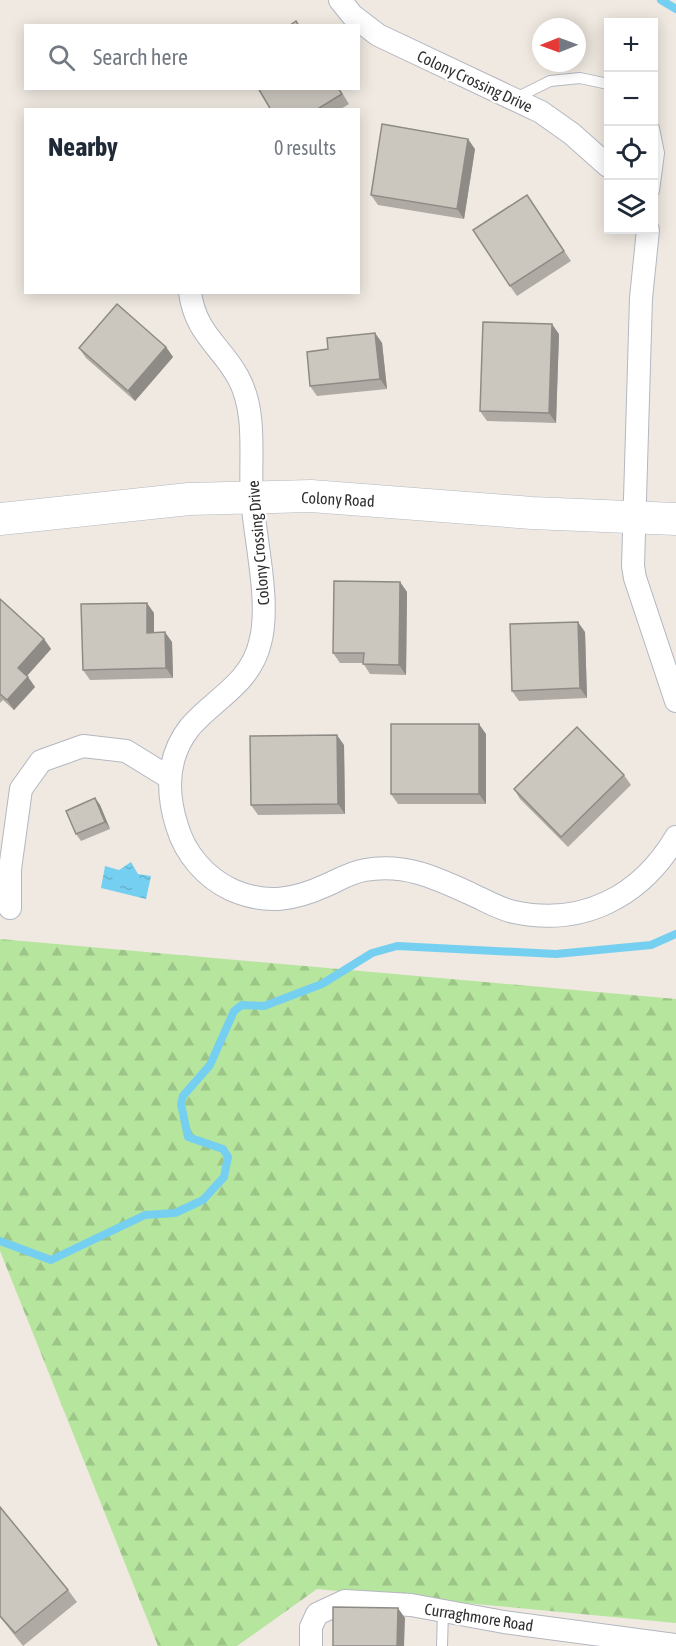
<!DOCTYPE html>
<meta charset="utf-8">
<style>
body{margin:0;font-family:"Asap Condensed",sans-serif;background:#f2f2f3;color:#1f2937}
.controls{position:absolute;right:18px;top:18px;display:grid;overflow:hidden;border-radius:0px;box-shadow:0 3px 15px #0003}
.controls button{width:54px;height:54px;display:grid;place-items:center;padding:0;border:0;border-bottom:2px solid #e0e1e3;background:#fff;color:#1f2937;font:30px sans-serif}
.compass{position:absolute;left:532px;top:18px;width:54px;height:54px;border-radius:50%;background:#fff;box-shadow:0 3px 15px #0003;rotate:269deg}
.list{margin:0;padding:0;list-style:none}
h2{display:flex;justify-content:space-between;align-items:center;height:78px;margin:0;padding:0 24px;font-size:26px}
h2 small{font-size:20px;font-weight:400;color:#747a83}
.icon{flex:none;width:33px;height:33px;fill:none;stroke:currentColor;stroke-width:2;stroke-linecap:round;stroke-linejoin:round}
.map{position:relative;flex:none;width:676px;height:1646px;overflow:hidden}
.search{position:absolute;background:#fff;box-shadow:0 3px 15px #0003;left:24px;top:24px;width:336px;height:66px;display:flex;align-items:center;gap:15px;box-sizing:border-box;padding:0 21px;border-radius:0px;color:#747a83;font-size:22px}
.panel{position:absolute;background:#fff;box-shadow:0 3px 15px #0003;left:24px;top:108px;width:336px;height:186px;border-radius:0px}
.map>svg:first-child{display:block}
.forest{fill:url(#forest-firs)}
.water{fill:url(#water-ripples)}
.lines{fill:none;stroke-linecap:round;stroke-linejoin:round}
.stream{stroke:#75cff0;stroke-width:8}
.service-casing{stroke:#b4b7c1;stroke-width:12}
.minor-casing{stroke:#b4b7c1;stroke-width:24}
.secondary-casing{stroke:#b4b7c1;stroke-width:33}
.service{stroke:#fff;stroke-width:10}
.minor{stroke:#fff;stroke-width:22}
.secondary{stroke:#fff;stroke-width:32}
.wall{fill:#afaba4}
.shaded-wall{fill:#8e8b86}
.building{fill:#cbc7bf;stroke:#8e8b86;stroke-width:1.5}
.labels{text-anchor:middle;dominant-baseline:central;stroke-width:4.5;stroke-linejoin:round;paint-order:stroke}
.street-label{font-size:16px;fill:#2e2e2e;stroke:#fff}
</style>
<div class="map">
<svg width="676" height="1646" viewBox="0 0 676 1646">
<defs>
<pattern id="forest-firs" width="22" height="20" patternUnits="userSpaceOnUse" patternTransform="scale(1.5)"><rect width="22" height="20" fill="#b6e59e"/><path d="M5 1l3.5 6h-7zM16 11l3.5 6h-7z" fill="#9dc588"/></pattern>
<pattern id="water-ripples" width="26" height="14" patternUnits="userSpaceOnUse" patternTransform="scale(1.5)"><rect width="26" height="14" fill="#75cff0"/><path d="M2 4q2-2 4 0t4 0M15 11q2-2 4 0t4 0" fill="none" stroke="#66b2ce"/></pattern>
</defs>
<rect width="100%" height="100%" fill="#efe9e1"/>
<path class="forest" d="M0 939 676 999V1623L317 1589 237 1646H158L0 1251Z"/>
<path class="water" d="M131 862 138 874 151 876 146 899 101 888 105 866 119 870Z"/>
<g class="lines">
<g class="stream">
<path d="M661 0 676 9"/>
<path d="M0 1241 51 1260 145 1215 175 1213 203 1200 224 1177 228 1157 223 1149 188 1137 181 1104 183 1096 210 1065 234 1011 242 1005 264 1006 322 984 372 953 397 946 556 954 651 945 676 934"/>
</g>
<defs>
<g id="service">
<path d="M514 99 550 81 580 78 608 84"/>
<path d="M654 128 659 153 654 191"/>
<path d="M442 1646 443 1611"/>
</g>
<g id="minor">
<path d="M340 0 352 15 378 35 541 112 572 134 608 166"/>
<path d="M648 230 641 298 633 566 635 578 676 701"/>
<path d="M190 292C195 333 221 346 238 377 258 413 249 460 252 498 255 541 271 603 260 643 250 684 215 698 190 727 167 756 166 792 177 826 185 854 206 878 232 890 267 905 294 900 327 885 340 879 352 872 365 870 405 863 436 878 471 894 485 900 499 909 514 912 583 927 641 896 676 837"/>
<path d="M10 908V869L21 789 41 761 83 746 126 751 170 778"/>
<path d="M311 1646V1627L317 1614 345 1601 411 1605 504 1622 676 1645"/>
</g>
<path id="secondary" d="M0 519 189 499 311 496 532 513 676 519"/>
</defs>
<use href="#service" class="service-casing"/>
<use href="#minor" class="minor-casing"/>
<use href="#secondary" class="secondary-casing"/>
<use href="#service" class="service"/>
<use href="#minor" class="minor"/>
<use href="#secondary" class="secondary"/>
</g>
<g class="wall">
<path d="M258 88H339L349 104 339 110H271Z"/>
<path d="M475 149 464 219 378 205 371 195Z"/>
<path d="M527 195 571 261 517 296 510 286Z"/>
<path d="M375 333 382 343 387 389 317 396 310 386 328 349Z"/>
<path d="M559 334 556 423 487 421 480 411Z"/>
<path d="M166 347 173 357 135 401 86 358 79 348Z"/>
<path d="M400 582 407 592 406 675 370 674 363 663H340L333 653Z"/>
<path d="M0 599 44 639 51 649 27 676 35 687 14 710 3 700 0 703Z"/>
<path d="M154 613V633L172 642 173 678 90 680 83 670Z"/>
<path d="M585 632 587 698 519 701 512 691Z"/>
<path d="M486 734V804H398L391 794Z"/>
<path d="M344 745 345 814 258 815 251 805Z"/>
<path d="M624 775 631 785 568 847 520 799 514 789Z"/>
<path d="M95 798 100 805 110 829 81 841 76 834Z"/>
<path d="M0 1507 68 1590 77 1602 23 1646 0 1617Z"/>
</g>
<g class="shaded-wall">
<path d="M468 139 475 149 464 219 457 209Z"/>
<path d="M552 324 559 334 556 423 549 413Z"/>
<path d="M375 333 382 343 387 389 380 379Z"/>
<path d="M166 347 173 357 135 401 128 391Z"/>
<path d="M400 582 407 592 406 675 399 665Z"/>
<path d="M147 603 154 613V643L147 633Z"/>
<path d="M578 622 585 632 587 698 580 688Z"/>
<path d="M165 632 172 642 173 678 166 668Z"/>
<path d="M44 639 51 649 25 678 18 668Z"/>
<path d="M28 677 35 687 14 710 7 700Z"/>
<path d="M479 724 486 734V804L479 794Z"/>
<path d="M337 735 344 745 345 814 338 804Z"/>
<path d="M95 798 100 805 110 829 105 822Z"/>
<path d="M398 1608 405 1618 404 1646H397Z"/>
</g>
<g class="building">
<path d="M296 21 299 26H289Z"/>
<path d="M258 88H338L342 94 316 110H271Z"/>
<path d="M382 124 468 139 457 209 371 195Z"/>
<path d="M527 195 564 251 510 286 473 230Z"/>
<path d="M117 304 166 347 128 391 79 348Z"/>
<path d="M483 322 552 324 549 413 480 411Z"/>
<path d="M375 333 380 379 310 386 307 352 328 349 327 338Z"/>
<path d="M334 581 400 582 399 665 363 664 364 653H333Z"/>
<path d="M0 599 44 639 18 668 28 677 7 700 0 694Z"/>
<path d="M147 603V633L165 632 166 668 83 670 81 604Z"/>
<path d="M578 622 580 688 512 691 510 624Z"/>
<rect x="391" y="724" width="88" height="70"/>
<path d="M577 727 624 775 561 837 514 789Z"/>
<path d="M337 735 338 804 251 805 250 736Z"/>
<path d="M95 798 105 822 76 834 66 811Z"/>
<path d="M0 1507 68 1590 15 1633 0 1616Z"/>
<path d="M333 1607 398 1608 397 1646H333Z"/>
</g>
<g class="labels">
<g class="street-label">
<text transform="translate(475 81) rotate(25)">Colony Crossing Drive</text>
<text transform="translate(338 499) rotate(3)">Colony Road</text>
<text transform="translate(258 543) rotate(-95)">Colony Crossing Drive</text>
<text transform="translate(479 1617) rotate(9)">Curraghmore Road</text>
</g>
</g>
</svg>
<div class="controls">
<button>+</button>
<button>−</button>
<button><svg class="icon" aria-label="locate" viewBox="0 0 24 24"><circle cx="12" cy="12" r="6"/><path d="M12 2v4M12 18v4M2 12h4M18 12h4"/></svg></button>
<button><svg class="icon" aria-label="layers" viewBox="0 0 24 24"><path d="M12 4l9 5-9 5-9-5zM3 14l9 5 9-5"/></svg></button>
</div>
<svg class="compass" viewBox="-18 -18 36 36"><path d="M0-13l5 13h-10z" fill="#e53935"/><path d="M0 13l5-13h-10z" fill="#747a83"/></svg>
<div class="search"><svg class="icon" aria-label="search" viewBox="0 0 24 24"><circle cx="10" cy="10" r="6"/><path d="M15 15l6 6"/></svg>Search here</div>
<section class="panel">
<h2>Nearby<small>0 results</small></h2>
<ul class="list">
</ul>
</section>
</div>
